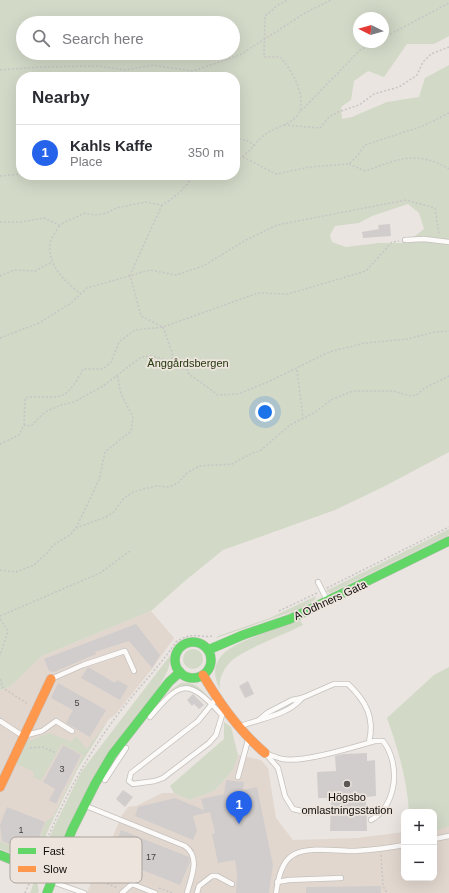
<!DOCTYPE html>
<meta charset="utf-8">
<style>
body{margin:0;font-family:Helvetica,sans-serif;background:#f7f7f7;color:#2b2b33}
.controls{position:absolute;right:12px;bottom:12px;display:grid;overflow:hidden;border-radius:8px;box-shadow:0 4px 16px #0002}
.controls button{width:36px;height:36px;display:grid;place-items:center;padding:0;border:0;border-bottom:1px solid #e1e1e2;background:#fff;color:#2b2b33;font:20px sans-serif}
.compass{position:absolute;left:353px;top:12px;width:36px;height:36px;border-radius:50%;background:#fff;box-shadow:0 4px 16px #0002;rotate:275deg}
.you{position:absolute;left:265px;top:412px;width:14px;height:14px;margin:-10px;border:3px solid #fff;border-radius:50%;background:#1a73e8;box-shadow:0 0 0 6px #1a73e833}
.badge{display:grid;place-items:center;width:26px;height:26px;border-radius:50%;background:#2563eb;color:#fff;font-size:13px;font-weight:700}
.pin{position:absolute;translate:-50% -33px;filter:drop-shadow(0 1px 2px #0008)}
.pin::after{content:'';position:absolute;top:21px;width:14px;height:12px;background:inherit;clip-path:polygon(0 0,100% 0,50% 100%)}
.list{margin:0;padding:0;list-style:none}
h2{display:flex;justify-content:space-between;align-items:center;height:52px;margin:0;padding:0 16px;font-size:17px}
h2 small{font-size:13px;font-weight:400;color:#7c7c81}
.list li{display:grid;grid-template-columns:26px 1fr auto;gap:12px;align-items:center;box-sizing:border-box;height:56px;padding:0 16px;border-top:1px solid #e1e1e2}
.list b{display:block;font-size:15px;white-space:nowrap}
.list p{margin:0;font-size:13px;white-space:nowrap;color:#7c7c81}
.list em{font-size:13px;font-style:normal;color:#7c7c81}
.icon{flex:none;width:22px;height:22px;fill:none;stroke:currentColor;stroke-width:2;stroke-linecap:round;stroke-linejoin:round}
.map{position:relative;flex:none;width:449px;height:893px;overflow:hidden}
.search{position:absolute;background:#fff;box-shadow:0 4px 16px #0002;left:16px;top:16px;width:224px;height:44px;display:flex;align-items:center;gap:10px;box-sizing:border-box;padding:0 14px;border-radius:22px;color:#7c7c81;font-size:15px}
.panel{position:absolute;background:#fff;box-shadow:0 4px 16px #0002;left:16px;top:72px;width:224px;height:108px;border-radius:16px}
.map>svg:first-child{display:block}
.built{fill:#e2d7cf}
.green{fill:#d2d9c7;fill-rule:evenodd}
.building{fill:#d1cdcc}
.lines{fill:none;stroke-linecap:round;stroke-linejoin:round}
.lane-casing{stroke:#c4c0bc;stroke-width:6}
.fast-casing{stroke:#c4c0bc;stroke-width:10}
.slow-casing{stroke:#c4c0bc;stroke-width:10}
.path{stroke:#c7c6c5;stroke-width:1.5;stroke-dasharray:2 2;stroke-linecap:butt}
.lane{stroke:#fcfbfa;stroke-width:4.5}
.fast{stroke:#63d668;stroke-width:9}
.slow{stroke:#ff974d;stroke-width:9}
.poi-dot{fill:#5b5754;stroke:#ede4dd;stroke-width:1.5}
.labels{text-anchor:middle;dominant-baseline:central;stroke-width:3.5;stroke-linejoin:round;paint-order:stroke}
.number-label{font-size:9px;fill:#423e3c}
.park-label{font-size:11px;fill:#22370b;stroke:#ede4dd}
.street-label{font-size:11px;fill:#0e0b08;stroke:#ede4dd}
.poi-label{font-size:11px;fill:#0e0b08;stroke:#ede4dd}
.key{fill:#ede4dd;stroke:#aaa39d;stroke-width:1}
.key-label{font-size:11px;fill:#0e0b08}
</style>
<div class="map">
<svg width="449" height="893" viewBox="0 0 449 893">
<rect width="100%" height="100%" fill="#eae5e0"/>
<g class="built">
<path d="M151 611 174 638 152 669 115 715 109 719 82 759 53 817 35 863 0 848V690L11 686 42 656Z"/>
<path d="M238 755 261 760 268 768 276 818 293 840 357 838 404 832V878H434V826L449 822V893H87L99 861 103 859 122 815 128 807 136 806 162 793H174L189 800 214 791 233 770Z"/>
</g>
<g class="green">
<path d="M0 0H449V36L434 44H407L384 77 368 71 354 81 351 100 341 107 342 119 352 117 387 102 419 97 425 78 449 65V452L385 486 335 510 223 550 186 580 151 611 42 656 11 686 0 690ZM359 18H383V42H359ZM23 23H233V53H23ZM21 77H235V175H21ZM408 204 419 213 424 229 406 243H379L346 247 332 242 330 235 335 226 359 223 372 216Z"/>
<path d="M449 529V535L330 593 326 591Z"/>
<path d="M316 596 315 600 297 610 216 638 218 636 270 618Z"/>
<path d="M300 620 303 625C281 636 256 644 235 658 225 665 218 678 220 690 203 656 234 645 259 635 273 630 286 625 300 620Z"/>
<circle cx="193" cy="659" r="10"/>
<path d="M172 653 168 670 158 689 50 861 39 864 53 829 81 772Z"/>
<path d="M449 667V826L434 831V812H409C407 779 398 749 387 718L434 675Z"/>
<path d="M181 683C196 681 202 690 211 700 208 699 205 695 202 692 190 683 180 687 168 692Z"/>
<path d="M109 719 77 770 49 828 35 862 0 849V841L34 856 46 821 53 817 83 755 62 744 41 781 33 777 34 772 17 764 26 742 49 733 72 742 75 736 87 749Z"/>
<path d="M224 722 231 727 238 755 233 770 214 791 189 800 174 793 170 786 224 739Z"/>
<path d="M36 877 39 891 38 893H30Z"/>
</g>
<g class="building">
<path d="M390 224 391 236 363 238 362 232 379 229 378 225Z"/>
<path d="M136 624 160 655 152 668 129 641 95 652 96 654 54 672 49 671 44 659Z"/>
<path d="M88 667 115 683 117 680 128 686 120 700 81 678Z"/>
<path d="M248 681 254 694 245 698 239 686Z"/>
<path d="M58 683 106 710 90 737 66 723 73 710 51 698Z"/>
<path d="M193 694 204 705 199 709 194 704 192 706 187 700Z"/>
<path d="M63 745 81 755 56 804 49 800 55 789 43 782Z"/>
<path d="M367 753V761L375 760 376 796 366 797 367 831H330L331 798H318L317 772 336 771 335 756 344 754Z"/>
<path d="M226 780 244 782 243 790 257 787 273 865 269 893H236L237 873 235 860 218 863 212 834 215 833 210 812 193 816 197 831 193 840 135 816 138 807 175 798 204 810 201 799 224 794Z"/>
<path d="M123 790 133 797 125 807 116 799Z"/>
<path d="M7 807 45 822 33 853 2 841 0 825Z"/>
<path d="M121 830 189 857 190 862 180 885 110 857Z"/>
<path d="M381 886V893H306V887Z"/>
</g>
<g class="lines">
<defs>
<g id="lane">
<path d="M405 240 424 239 449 242"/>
<path d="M318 582 327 600"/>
<path d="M51 679 83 665 125 651 134 671"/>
<path d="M216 699 198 721 131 773 129 781 133 784 155 781 163 778 209 743 216 735 223 712"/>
<path d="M150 717C180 682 187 677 220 713"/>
<path d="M259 720 267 713 292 700 302 698 334 684H348C366 701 375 718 369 742"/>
<path d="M0 721 23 736 42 731 56 721 72 731"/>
<path d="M241 726C261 718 287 716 302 698"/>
<path d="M265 753C271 755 277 758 283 759 303 763 354 747 375 741H383C401 764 397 806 371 820"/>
<path d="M266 754 278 768 285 796 293 809 310 813"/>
<path d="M238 777 248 740"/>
<path d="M105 780 126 748"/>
<path d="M86 806 185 846C201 858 191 877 187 893"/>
<path d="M434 839 449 836"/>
<path d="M53 882 84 893"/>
<path d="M277 882 289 880 341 878"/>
<path d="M122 893 132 884 155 893"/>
<path d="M197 893 199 886 212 876H217L232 884"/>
<path d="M276 893C278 880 281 862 293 855 307 846 339 851 355 851 371 850 388 848 404 845"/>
</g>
<g id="fast">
<circle cx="193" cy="660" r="18"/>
<path d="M208 650 243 635 290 619 449 541"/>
<path d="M0 855 54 877"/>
<path d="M47 893 72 830 95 784 112 755 169 682 180 672"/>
</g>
<g id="slow">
<path d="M203 675C220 704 239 731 265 753"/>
<path d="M0 787 51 679"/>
</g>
</defs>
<use href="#lane" class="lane-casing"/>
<use href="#fast" class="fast-casing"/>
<use href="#slow" class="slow-casing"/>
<g class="path">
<path d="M383 38 449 3"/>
<path d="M0 70 41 67 99 66 126 70 152 65 193 71 240 55 305 13 331 0"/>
<path d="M301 111 360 50 376 42"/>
<path d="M284 125 320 128 329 117 338 112 359 105 374 94 399 87 417 75 423 62 431 54 449 47"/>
<path d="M235 137 248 141 255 146"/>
<path d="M243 157 276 174 310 167 349 164 358 155 365 145 423 126 449 113"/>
<path d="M235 160C250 154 252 145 263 136 272 128 286 126 295 118 311 104 292 69 280 57H264L265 16 278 5 288 0"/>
<path d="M349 164 365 171C398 160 415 149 449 169"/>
<path d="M187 175 192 177"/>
<path d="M0 176 21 174"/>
<path d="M162 205 130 275 141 316 163 327 172 352V361"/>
<path d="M0 222H21L44 218 59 225 85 213 95 215 107 213 116 208 146 202 162 205C174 198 185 189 192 177L197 175"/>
<path d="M59 226C57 230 53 235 51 240 45 263 64 281 81 294"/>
<path d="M0 276 14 270 35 271 52 262"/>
<path d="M0 338 39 323 71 303 87 288 150 270 176 275 203 266 246 240 277 225 406 200 435 208 439 235"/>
<path d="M297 370 303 418"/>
<path d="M24 425 25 398C36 395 49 399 60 396 71 393 78 378 83 369H103L111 362 119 342 135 330 163 327 258 293 288 294 366 271 392 242 399 241"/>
<path d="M0 444 19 435 24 425 31 426 45 412 61 405 74 402 103 386 141 357 152 356 185 365 189 374 218 395 238 394 268 382 329 352 365 343 408 339 435 332 449 331"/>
<path d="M76 528 99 480 105 452 131 431 133 417 121 394 117 374"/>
<path d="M0 570 16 572 34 565 48 552 53 545 70 535 76 528 106 517 114 512 123 499 133 492 156 486 169 487 178 483 186 474 199 466 232 464 252 453 260 451 290 425 314 413 331 400 353 391H393L410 396 417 395 423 389 449 376"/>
<path d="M327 588 449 527"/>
<path d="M279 611 317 593"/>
<path d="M0 616 100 573 130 551"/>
<path d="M0 619 8 631 0 656"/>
<path d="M0 679 3 688 28 704"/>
<path d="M30 748 43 747 56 753"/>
<path d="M73 854 133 878"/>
<path d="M381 855 383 886 387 893"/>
<path d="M38 861C58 811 81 764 113 721 133 693 157 670 176 642 192 631 197 638 214 636"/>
<path d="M81 873 118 888"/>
<path d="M159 888 172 893"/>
<path d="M25 893 31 879"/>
</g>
<use href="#lane" class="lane"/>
<use href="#fast" class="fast"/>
<use href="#slow" class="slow"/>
</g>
<circle class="poi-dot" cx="347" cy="784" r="4"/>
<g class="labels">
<g class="number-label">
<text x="77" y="703">5</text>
<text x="62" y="769">3</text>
<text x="21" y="830">1</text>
<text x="151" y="857">17</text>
</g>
<g class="park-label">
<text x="188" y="363">Änggårdsbergen</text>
</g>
<g class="street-label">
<text transform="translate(330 600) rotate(-25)">A Odhners Gata</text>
</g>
<g class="poi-label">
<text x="347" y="797">Högsbo<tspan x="347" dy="13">omlastningsstation</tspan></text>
</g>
</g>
<rect x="10" y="837" width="132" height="46" rx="6" class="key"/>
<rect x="18" y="848" width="18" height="6" fill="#63d668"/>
<rect x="18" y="866" width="18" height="6" fill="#ff974d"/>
<g class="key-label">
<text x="43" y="855">Fast</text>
<text x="43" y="873">Slow</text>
</g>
</svg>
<div class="controls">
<button>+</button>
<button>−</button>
</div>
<svg class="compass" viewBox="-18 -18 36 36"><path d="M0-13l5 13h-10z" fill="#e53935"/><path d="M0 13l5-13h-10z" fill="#7c7c81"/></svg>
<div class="you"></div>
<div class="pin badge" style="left:239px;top:824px">1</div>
<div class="search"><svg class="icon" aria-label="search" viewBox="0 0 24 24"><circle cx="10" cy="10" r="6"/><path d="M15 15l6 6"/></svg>Search here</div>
<section class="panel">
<h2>Nearby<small></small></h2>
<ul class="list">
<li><span class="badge">1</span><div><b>Kahls Kaffe</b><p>Place</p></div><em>350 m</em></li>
</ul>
</section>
</div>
